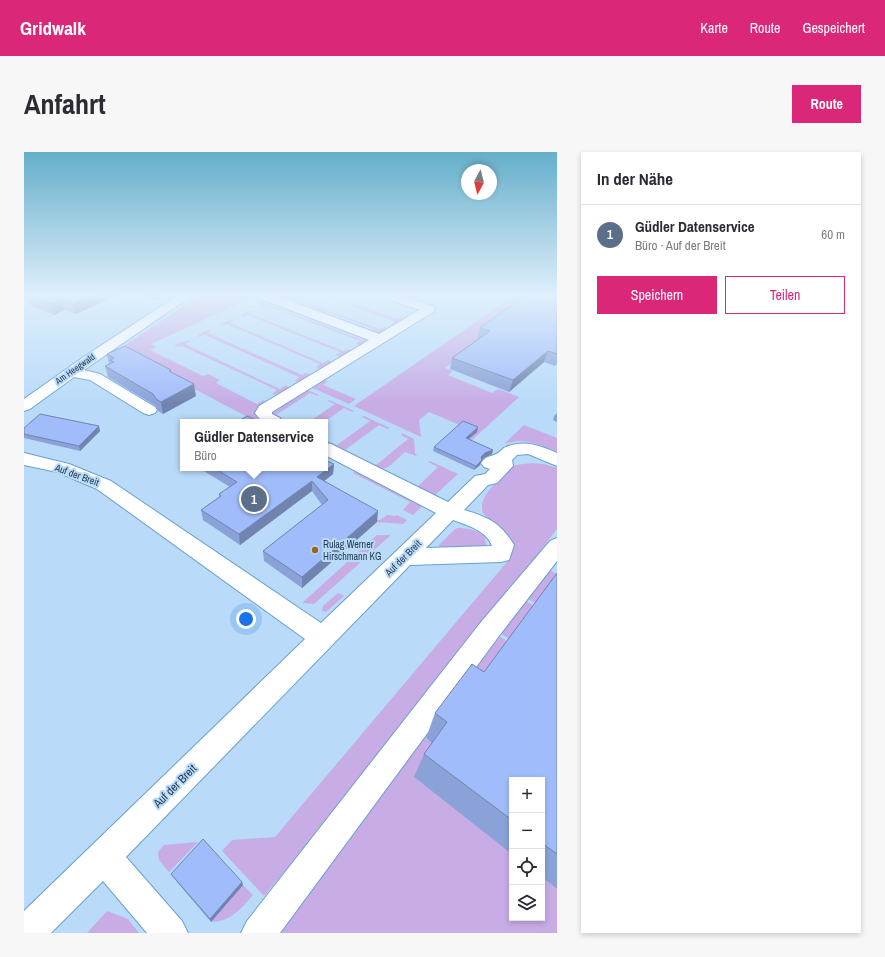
<!DOCTYPE html>
<html lang="de">
<meta charset="utf-8">
<style>
body{margin:0;font-family:"Archivo Narrow",sans-serif;background:#f7f7f7;color:#2b2b33}
.controls{position:absolute;right:12px;bottom:12px;display:grid;overflow:hidden;border-radius:0px;box-shadow:0 2px 6px #0003}
.controls button{width:36px;height:36px;display:grid;place-items:center;padding:0;border:0;border-bottom:1px solid #e1e1e2;background:#fff;color:#2b2b33;font:20px sans-serif}
.compass{position:absolute;left:437px;top:12px;width:36px;height:36px;border-radius:50%;background:#fff;box-shadow:0 2px 6px #0003;rotate:187deg}
.you{position:absolute;left:222px;top:467px;width:14px;height:14px;margin:-10px;border:3px solid #fff;border-radius:50%;background:#1a73e8;box-shadow:0 0 0 6px #1a73e833}
.badge{display:grid;place-items:center;width:26px;height:26px;border-radius:50%;background:#db2777;color:#fff;font-size:13px;font-weight:700}
.pin{position:absolute;translate:-50% -50%;border:2px solid #fff;box-shadow:0 1px 4px #0006}
.popup{position:absolute;left:156px;top:267px;width:148px;height:52px;box-sizing:border-box;display:grid;place-content:center;border-radius:0px;background:#fff;filter:drop-shadow(0 1px 3px #0005);font-size:13px;white-space:nowrap;color:#7c7c81}
.popup b{font-size:15px;color:#2b2b33}
.popup::after{content:'';position:absolute;left:50%;top:100%;margin-left:-8px;border:8px solid transparent;border-top-color:#fff}
.list{margin:0;padding:0;list-style:none}
h2{display:flex;justify-content:space-between;align-items:center;height:52px;margin:0;padding:0 16px;font-size:17px}
h2 small{font-size:13px;font-weight:400;color:#7c7c81}
.list li{display:grid;grid-template-columns:26px 1fr auto;gap:12px;align-items:center;box-sizing:border-box;height:60px;padding:0 16px;border-top:1px solid #e1e1e2}
.list b{display:block;font-size:15px;white-space:nowrap}
.list p{margin:0;font-size:13px;white-space:nowrap;color:#7c7c81}
.list em{font-size:13px;font-style:normal;color:#7c7c81}
.actions{display:flex;gap:8px;padding:12px 16px}
.actions a{flex:1;padding:9px 0;border:1px solid #db2777;border-radius:0px;text-align:center;font-size:14px;color:#db2777}
.actions .main{background:#db2777;color:#fff}
.icon{flex:none;width:22px;height:22px;fill:none;stroke:currentColor;stroke-width:2;stroke-linecap:round;stroke-linejoin:round}
.map{position:relative;flex:none;width:533px;height:781px;overflow:hidden;border-radius:0px}
header{display:flex;align-items:center;gap:24px;box-sizing:border-box;height:56px;padding:0 20px;background:#db2777;color:#fff}
header strong{font-size:19px}
nav{display:flex;gap:22px;margin-inline-start:auto;font-size:14px}
.intro{display:flex;align-items:center;justify-content:space-between;box-sizing:border-box;height:96px;padding:0 24px}
h1{margin:0;font-size:28px}
.button{padding:10px 18px;border-radius:0px;background:#db2777;color:#fff;font-size:14px;font-weight:700}
main{display:flex;gap:24px;padding:0 24px}
aside{flex:1;background:#fff;border-radius:0px;box-shadow:0 2px 6px #0003}
.map>svg:first-child{display:block}
.green{fill:#c7ace6}
.lines{fill:none;stroke-linecap:round;stroke-linejoin:round}
.minor-casing{stroke:#699fd0;stroke-width:2}
.minor{fill:#fff;fill-rule:evenodd}
.wall{fill:#8aa2d8}
.shaded-wall{fill:#7184b0}
.building{fill:#a1bcfb;stroke:#7184b0}
.poi-dot{fill:#9c6420;stroke:#b9dbf9;stroke-width:1.5}
.labels{text-anchor:middle;dominant-baseline:central;stroke-width:4;stroke-linejoin:round;paint-order:stroke}
.far-street-label{font-size:9px;fill:#263d52;stroke:#b9dbf9}
.street-label{font-size:10px;fill:#263d52;stroke:#b9dbf9}
.poi-label{font-size:10px;fill:#263d52;stroke:#b9dbf9;text-anchor:start}
.near-street-label{font-size:12px;fill:#263d52;stroke:#b9dbf9}
</style>
<header>
<strong>Gridwalk</strong>
<nav><a>Karte</a><a>Route</a><a>Gespeichert</a></nav>
</header>
<div class="intro"><h1>Anfahrt</h1><a class="button">Route</a></div>
<main>
<div class="map">
<svg width="533" height="781" viewBox="0 0 533 781">
<rect width="100%" height="100%" fill="#b9dbf9"/>
<g class="green">
<path d="M178 142H218L339 188 343 185 346 188C341 191 338 194 332 192L336 189 243 154 238 156 236 154 238 152 225 147 127 192 132 195 126 198 179 224 184 222 196 228 192 231 233 252 240 248 241 250 234 256 231 263 233 266 240 270H233L95 197Z"/>
<path d="M254 142H260L356 177 361 175 363 178 355 181 346 180 349 177Z"/>
<path d="M296 142H301L373 167 377 165 380 167 372 172H368L370 169Z"/>
<path d="M492 142H515L505 205 450 194 421 216 429 219 424 223 468 241 474 237 495 245 447 289 444 288 452 280 405 260 395 268 397 285 330 254Z"/>
<path d="M224 159H230L226 162 319 199 326 197 327 200C322 202 317 207 312 203L316 200 224 163 219 165 216 164Z"/>
<path d="M205 168H210L206 171 299 211 304 208 308 210 298 217 292 216 296 212 203 172 196 174 197 172Z"/>
<path d="M188 178 184 181 278 223 283 221 287 223 277 230 271 229 275 225 181 183 174 185 175 182 182 179Z"/>
<path d="M160 189H167L161 192 256 237 262 233 265 236 254 243 248 242 253 238 158 194 151 195 152 192Z"/>
<path d="M299 228 304 229 299 233 332 247 325 252 286 235Z"/>
<path d="M284 238 295 243 294 244 286 241 252 263 258 267 256 268 248 262V259L254 254 257 255Z"/>
<path d="M305 248 330 259 328 260 320 256 300 270H285L311 252 304 249Z"/>
<path d="M340 264 366 276 364 277 355 273 321 298 330 303 328 304 302 291 304 289 313 293 346 269 338 265Z"/>
<path d="M500 273 533 286V300C515 292 499 285 480 292Z"/>
<path d="M378 281 390 287 391 302 393 303 392 304 381 300C363 315 364 323 342 310L351 314 384 287 377 283Z"/>
<path d="M406 309 434 322 410 344 382 330 393 335 414 315 404 310Z"/>
<path d="M508 311 520 312 533 316V377L359 603 240 744 198 699 208 688 251 685 487 405C489 377 474 378 459 361 455 348 464 340 472 330L474 331 482 323 480 322 486 315 492 313Z"/>
<path d="M333 318 399 353 389 363 379 358 386 350 329 321Z"/>
<path d="M363 363 371 364 373 363 383 368 379 372 353 370 350 368H356Z"/>
<path d="M434 376C444 376 454 378 461 386L462 393 460 396H416L415 393 431 377Z"/>
<path d="M353 383H367L290 452 278 451Z"/>
<path d="M525 418 533 422 516 453 504 447Z"/>
<path d="M314 441 320 444 302 460 298 459 299 454Z"/>
<path d="M502 449 514 456 489 489 477 482Z"/>
<path d="M475 484 487 492 448 546 436 539 401 586 413 594 390 625 488 701V766H518V725L533 737V781H254L266 762Z"/>
<path d="M174 690 145 720 135 708 134 700 140 693Z"/>
<path d="M219 733 229 743C217 757 206 770 187 770Z"/>
<path d="M83 759 104 767 115 781H63Z"/>
</g>
<g class="lines">
<defs>
<g id="minor">
<path d="M156 142H170L60 218 76 222 131 255 133 258 131 261 125 263 119 261 66 228 50 225 6 257 0 259V247L61 204Z"/>
<path d="M230 142H248L355 182 395 158 357 145 355 142H373L409 154 411 157 409 160 248 260V262L256 266 258 270H238L231 261 235 254 345 188 232 145Z"/>
<path d="M301 291 307 292 424 350 451 324 461 322 466 317 460 315 457 311C462 304 466 305 472 302 476 301 478 296 482 295 499 287 518 294 533 301V314L504 302 493 303 488 308 489 314 473 331 464 333 440 358C464 365 477 371 490 393L485 408 477 410 386 413 102 705 158 769 164 781H123L79 729 27 781H0V759L281 487 73 337 33 320 0 313V301L45 312 87 329 297 471 412 361 301 303ZM429 368C443 373 463 379 468 394L402 396Z"/>
<path d="M533 386V409L475 484 256 781H217L223 769 457 470 526 389Z"/>
</g>
</defs>
<use href="#minor" class="minor-casing"/>
<use href="#minor" class="minor"/>
</g>
<g class="wall">
<path d="M0 142H97L52 162 41 158 30 163 6 153 3 144Z"/>
<path d="M110 142H142L132 148Z"/>
<path d="M533 142V212L531 214 520 210 485 240 426 217 428 206 454 187H453L456 176Z"/>
<path d="M83 202 147 218V220L172 244 139 262 134 259 132 254 84 225 81 214 85 212Z"/>
<path d="M533 261V270L529 268 530 264Z"/>
<path d="M0 276 76 279 56 299 0 286Z"/>
<path d="M453 280 445 287 468 302 460 306 458 308 456 313 450 318 409 299 410 295Z"/>
<path d="M310 312 309 322 300 329 353 370 278 436 240 409 239 399 298 353 288 339 216 393 179 368 177 358 195 345V342L206 335 175 316H301Z"/>
<path d="M533 421V737L518 725V628H488V702L390 625 400 602 408 591 402 586 411 561 460 520Z"/>
<path d="M147 722 218 730 219 733 187 770 148 724Z"/>
</g>
<g class="shaded-wall">
<path d="M71 142H97L52 162 49 152Z"/>
<path d="M131 142H142L132 148Z"/>
<path d="M38 148 41 158 30 163 27 152Z"/>
<path d="M524 199 520 210 485 240 489 228Z"/>
<path d="M170 232 172 244 139 262 137 250Z"/>
<path d="M75 274 76 279 56 299 55 294Z"/>
<path d="M454 275 453 280 441 290 442 286Z"/>
<path d="M469 298 468 302 460 306 456 310 458 308 456 313 450 318 452 314 457 305 461 301Z"/>
<path d="M310 312 309 322 293 335V325Z"/>
<path d="M288 329V339L216 393 215 382Z"/>
<path d="M354 359 353 370 278 436V425Z"/>
<path d="M218 730 219 733 187 770 186 767Z"/>
</g>
<g class="building">
<path d="M5 142H71L49 152 38 148 27 152 3 143Z"/>
<path d="M504 142H533V202L524 199 489 228 428 206 466 179 456 176Z"/>
<path d="M101 194 147 218 145 219 170 232 137 250 132 247 129 242 81 214 90 210 86 208 90 206 83 202Z"/>
<path d="M16 262 75 274 55 294 0 282V276Z"/>
<path d="M223 264 235 270H213Z"/>
<path d="M439 269 454 275 442 286 469 298 461 301 457 305 458 308 452 314 410 295Z"/>
<path d="M301 308 310 312 293 325 354 359 278 425 239 399 304 348 288 329 215 382 177 358 197 344 195 342 213 330 190 316H301Z"/>
<path d="M533 421V702L518 691V628H488V668L400 602 423 570 411 561 448 512 460 520Z"/>
<path d="M179 687 218 730 186 767 147 722Z"/>
</g>
<linearGradient id="sky" x2="0" y2="1"><stop stop-color="#65afca"/><stop offset="0.57" stop-color="#e0effc"/><stop offset="1" stop-color="#e0effc" stop-opacity="0"/></linearGradient>
<rect width="533" height="251" fill="url(#sky)"/>
<circle class="poi-dot" cx="291" cy="398" r="4"/>
<g class="labels">
<g class="far-street-label">
<text transform="translate(51 217) rotate(-35)">Am Heegwald</text>
</g>
<g class="street-label">
<text transform="translate(53 323) rotate(20)">Auf der Breit</text>
<text transform="translate(379 406) rotate(-45)">Auf der Breit</text>
</g>
<g class="poi-label">
<text x="299" y="392">Rulag Werner<tspan x="299" dy="12">Hirschmann KG</tspan></text>
</g>
<g class="near-street-label">
<text transform="translate(151 634) rotate(-45)">Auf der Breit</text>
</g>
</g>
</svg>
<div class="controls">
<button>+</button>
<button>−</button>
<button><svg class="icon" aria-label="locate" viewBox="0 0 24 24"><circle cx="12" cy="12" r="6"/><path d="M12 2v4M12 18v4M2 12h4M18 12h4"/></svg></button>
<button><svg class="icon" aria-label="layers" viewBox="0 0 24 24"><path d="M12 4l9 5-9 5-9-5zM3 14l9 5 9-5"/></svg></button>
</div>
<svg class="compass" viewBox="-18 -18 36 36"><path d="M0-13l5 13h-10z" fill="#e53935"/><path d="M0 13l5-13h-10z" fill="#7c7c81"/></svg>
<div class="you"></div>
<div class="pin badge" style="left:230px;top:347px;background:#5c6f8a">1</div>
<div class="popup"><b>Güdler Datenservice</b>Büro</div>
</div>
<aside>
<h2>In der Nähe<small></small></h2>
<ul class="list">
<li><span class="badge" style="background:#5c6f8a">1</span><div><b>Güdler Datenservice</b><p>Büro · Auf der Breit</p></div><em>60 m</em></li>
</ul>
<div class="actions"><a class="main">Speichern</a><a>Teilen</a></div>
</aside>
</main>
